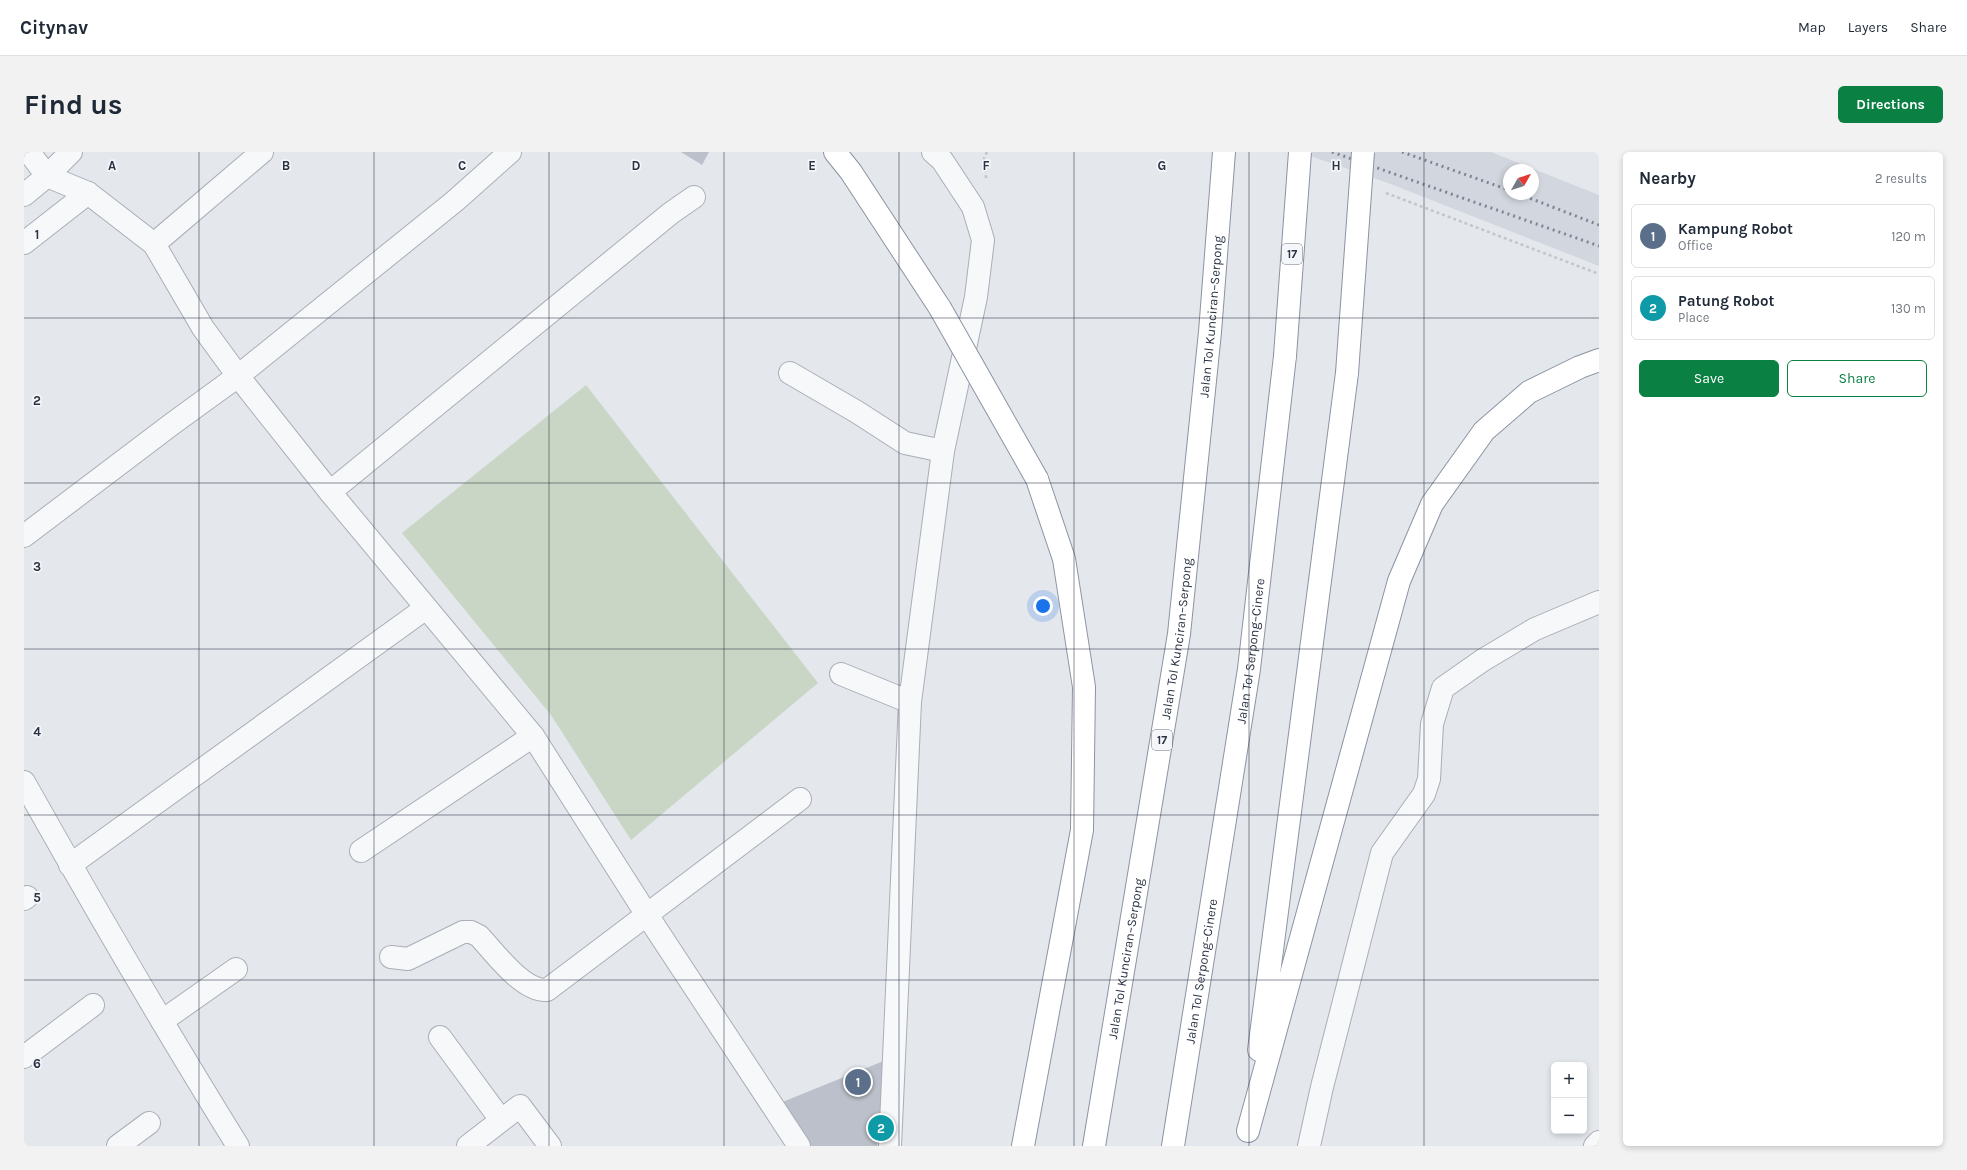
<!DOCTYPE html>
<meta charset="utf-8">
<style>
body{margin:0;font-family:Karla,sans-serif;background:#f2f2f3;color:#1f2937}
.controls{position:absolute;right:12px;bottom:12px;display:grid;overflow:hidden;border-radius:6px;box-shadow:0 2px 6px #0003}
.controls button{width:36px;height:36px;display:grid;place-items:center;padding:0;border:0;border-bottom:1px solid #e0e1e3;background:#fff;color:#1f2937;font:20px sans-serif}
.compass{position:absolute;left:1479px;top:12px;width:36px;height:36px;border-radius:50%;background:#fff;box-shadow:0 2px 6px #0003;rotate:51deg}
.you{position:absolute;left:1019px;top:454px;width:14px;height:14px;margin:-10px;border:3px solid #fff;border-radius:50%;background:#1a73e8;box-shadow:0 0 0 6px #1a73e833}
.badge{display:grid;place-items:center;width:26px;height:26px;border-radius:50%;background:#0b8043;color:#fff;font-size:13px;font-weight:700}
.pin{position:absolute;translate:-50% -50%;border:2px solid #fff;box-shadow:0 1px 4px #0006}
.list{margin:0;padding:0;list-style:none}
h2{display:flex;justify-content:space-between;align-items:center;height:52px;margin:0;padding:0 16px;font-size:17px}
h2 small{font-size:13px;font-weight:400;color:#747a83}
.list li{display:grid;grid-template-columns:26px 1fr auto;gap:12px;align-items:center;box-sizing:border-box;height:64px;margin:0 8px 8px;padding:0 8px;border:1px solid #e0e1e3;border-radius:6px}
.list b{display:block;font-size:15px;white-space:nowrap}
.list p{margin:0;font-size:13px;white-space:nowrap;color:#747a83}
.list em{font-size:13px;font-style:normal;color:#747a83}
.actions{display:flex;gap:8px;padding:12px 16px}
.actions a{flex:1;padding:9px 0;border:1px solid #0b8043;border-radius:6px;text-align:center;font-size:14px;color:#0b8043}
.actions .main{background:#0b8043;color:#fff}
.map{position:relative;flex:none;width:1575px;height:994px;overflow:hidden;border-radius:6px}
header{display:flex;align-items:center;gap:24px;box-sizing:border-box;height:56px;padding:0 20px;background:#fff;border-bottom:1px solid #e0e1e3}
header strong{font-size:19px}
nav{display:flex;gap:22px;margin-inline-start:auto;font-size:14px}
.intro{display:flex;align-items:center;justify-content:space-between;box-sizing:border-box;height:96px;padding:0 24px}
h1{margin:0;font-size:28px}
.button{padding:10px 18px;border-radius:6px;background:#0b8043;color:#fff;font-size:14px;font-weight:700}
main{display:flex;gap:24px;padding:0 24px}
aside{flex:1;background:#fff;border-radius:6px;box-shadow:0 2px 6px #0003}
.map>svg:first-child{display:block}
.built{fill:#d2d6de;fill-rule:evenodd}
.green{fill:#c9d6c5}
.building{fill:#bbc0ca}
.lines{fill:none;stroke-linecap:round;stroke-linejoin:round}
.minor-casing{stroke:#a9aeb7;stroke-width:24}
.motorway-casing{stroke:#8b94a3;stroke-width:24}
.path{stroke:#c2c5cb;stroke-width:2.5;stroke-dasharray:3 3;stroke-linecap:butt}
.minor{stroke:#f7f8fa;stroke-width:22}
.motorway{stroke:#fff;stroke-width:22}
.rail{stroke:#7d8696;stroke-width:3;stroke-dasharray:2 4;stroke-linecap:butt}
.motorway-bridge-casing{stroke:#8b94a3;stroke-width:24;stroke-linecap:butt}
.motorway-bridge{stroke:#fff;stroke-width:22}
.grid{fill:none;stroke:#2b3445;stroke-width:1;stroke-opacity:0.55}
.labels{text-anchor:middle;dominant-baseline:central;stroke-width:3.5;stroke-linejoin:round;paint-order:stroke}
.shield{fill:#f4f6f9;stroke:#676e7b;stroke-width:1}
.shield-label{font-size:12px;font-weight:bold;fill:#2b3445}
.street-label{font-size:13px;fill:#2b3445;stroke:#f4f6f9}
.grid-label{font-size:13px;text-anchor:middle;font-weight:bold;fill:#2b3445;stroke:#f4f6f9;stroke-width:3.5;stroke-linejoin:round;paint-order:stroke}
</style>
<header>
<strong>Citynav</strong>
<nav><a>Map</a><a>Layers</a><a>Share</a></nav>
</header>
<div class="intro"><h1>Find us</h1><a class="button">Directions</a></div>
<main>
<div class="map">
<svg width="1575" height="994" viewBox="0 0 1575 994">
<rect width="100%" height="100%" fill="#e4e7ec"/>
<path class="built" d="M1275 0H1467L1575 43V114L1364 31ZM1485 18H1509V42H1485Z"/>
<path class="green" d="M562 233 794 531 607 688 527 563 378 381Z"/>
<g class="building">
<path d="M657 0H685L678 13Z"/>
<path d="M862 908 853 994H785L756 951Z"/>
</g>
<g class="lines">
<defs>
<g id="minor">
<path d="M486 0 431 49 214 224 306 340 509 584 623 763 775 994"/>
<path d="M0 43 23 24 47 0"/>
<path d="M0 91 64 41"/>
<path d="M130 92 238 0"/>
<path d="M766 221 833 260 881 291 919 299"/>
<path d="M306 340 647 61 670 45"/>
<path d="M0 384 148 272 214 224 179 176 130 92 64 41 23 24 5 0"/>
<path d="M817 522 886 550"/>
<path d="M0 630C69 753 140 875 214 994"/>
<path d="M337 699 509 584"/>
<path d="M46 713 402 456"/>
<path d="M0 747 3 745"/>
<path d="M367 805 384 807 439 780H447L455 784C471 801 499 840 523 838L776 647"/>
<path d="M138 869 212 817"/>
<path d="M416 885 477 968"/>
<path d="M0 905 69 853"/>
<path d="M94 994 125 971"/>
<path d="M444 994 496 954 526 994"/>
<path d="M866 994 886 550 919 299 952 145 959 88 949 55 918 8 909 0"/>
<path d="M1285 994 1298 935 1358 701 1400 642 1405 627 1408 572 1419 536 1459 508 1511 477 1575 450"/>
<path d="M1571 994 1575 990"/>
</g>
<g id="motorway">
<path d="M811 0 827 20 916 156"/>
<path d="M1235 898 1323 221"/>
<path d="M1224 979 1375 429 1408 352 1460 279 1505 240 1556 215 1575 208"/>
<path d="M999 994 1058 678 1060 535 1040 407 1013 327"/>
<path id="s1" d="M1070 994 1155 482 1186 180 1200 0"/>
<path id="s2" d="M1149 994 1225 517 1261 204"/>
</g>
</defs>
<use href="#minor" class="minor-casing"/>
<use href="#motorway" class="motorway-casing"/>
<g class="path">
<path d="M962 26 960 6 963 0"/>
<path d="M1362 41 1575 122"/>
</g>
<use href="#minor" class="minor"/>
<use href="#motorway" class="motorway"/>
<g class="rail">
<path d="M1308 0 1575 94"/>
<path d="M1378 0 1485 38"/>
<path d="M1495 42 1575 73"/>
</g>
<defs>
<g id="motorway-bridge">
<path d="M916 156 1013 327"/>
<path d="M1261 204 1276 0"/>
<path d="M1323 221 1339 0"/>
</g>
</defs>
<use href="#motorway-bridge" class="motorway-bridge-casing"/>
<use href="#motorway-bridge" class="motorway-bridge"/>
</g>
<path class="grid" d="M175 0V994M350 0V994M525 0V994M700 0V994M875 0V994M1050 0V994M1225 0V994M1400 0V994M0 166H1575M0 331H1575M0 497H1575M0 663H1575M0 828H1575"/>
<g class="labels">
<g class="shield">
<rect x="1258" y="92" width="20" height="20" rx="3"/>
<rect x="1128" y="578" width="20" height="20" rx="3"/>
</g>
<g class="shield-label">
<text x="1268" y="102">17</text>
<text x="1138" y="588">17</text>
</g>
<g class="street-label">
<text stroke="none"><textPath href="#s1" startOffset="838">Jalan Tol Kunciran–Serpong</textPath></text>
<text stroke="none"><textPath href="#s1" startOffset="514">Jalan Tol Kunciran–Serpong</textPath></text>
<text stroke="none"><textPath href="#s2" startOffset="501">Jalan Tol Serpong–Cinere</textPath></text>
<text stroke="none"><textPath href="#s1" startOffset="190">Jalan Tol Kunciran–Serpong</textPath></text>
<text stroke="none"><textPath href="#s2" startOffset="177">Jalan Tol Serpong–Cinere</textPath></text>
</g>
</g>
<g class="grid-label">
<text x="88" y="18">A</text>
<text x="262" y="18">B</text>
<text x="438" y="18">C</text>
<text x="612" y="18">D</text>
<text x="788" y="18">E</text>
<text x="962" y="18">F</text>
<text x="1138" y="18">G</text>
<text x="1312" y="18">H</text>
<text x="13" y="87">1</text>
<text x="13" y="253">2</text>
<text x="13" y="419">3</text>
<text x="13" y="584">4</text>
<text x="13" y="750">5</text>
<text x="13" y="916">6</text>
</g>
</svg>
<div class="controls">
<button>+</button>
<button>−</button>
</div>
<svg class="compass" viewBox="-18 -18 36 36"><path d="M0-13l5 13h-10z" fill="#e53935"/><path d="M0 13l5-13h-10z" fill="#747a83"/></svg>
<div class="you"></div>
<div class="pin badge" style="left:834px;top:930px;background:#5c6f8a">1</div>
<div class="pin badge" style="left:857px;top:976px;background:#0f9aa8">2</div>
</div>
<aside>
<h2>Nearby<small>2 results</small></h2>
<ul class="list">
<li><span class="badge" style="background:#5c6f8a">1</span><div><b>Kampung Robot</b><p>Office</p></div><em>120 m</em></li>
<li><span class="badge" style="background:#0f9aa8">2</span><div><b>Patung Robot</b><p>Place</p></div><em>130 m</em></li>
</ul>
<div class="actions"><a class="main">Save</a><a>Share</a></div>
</aside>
</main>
